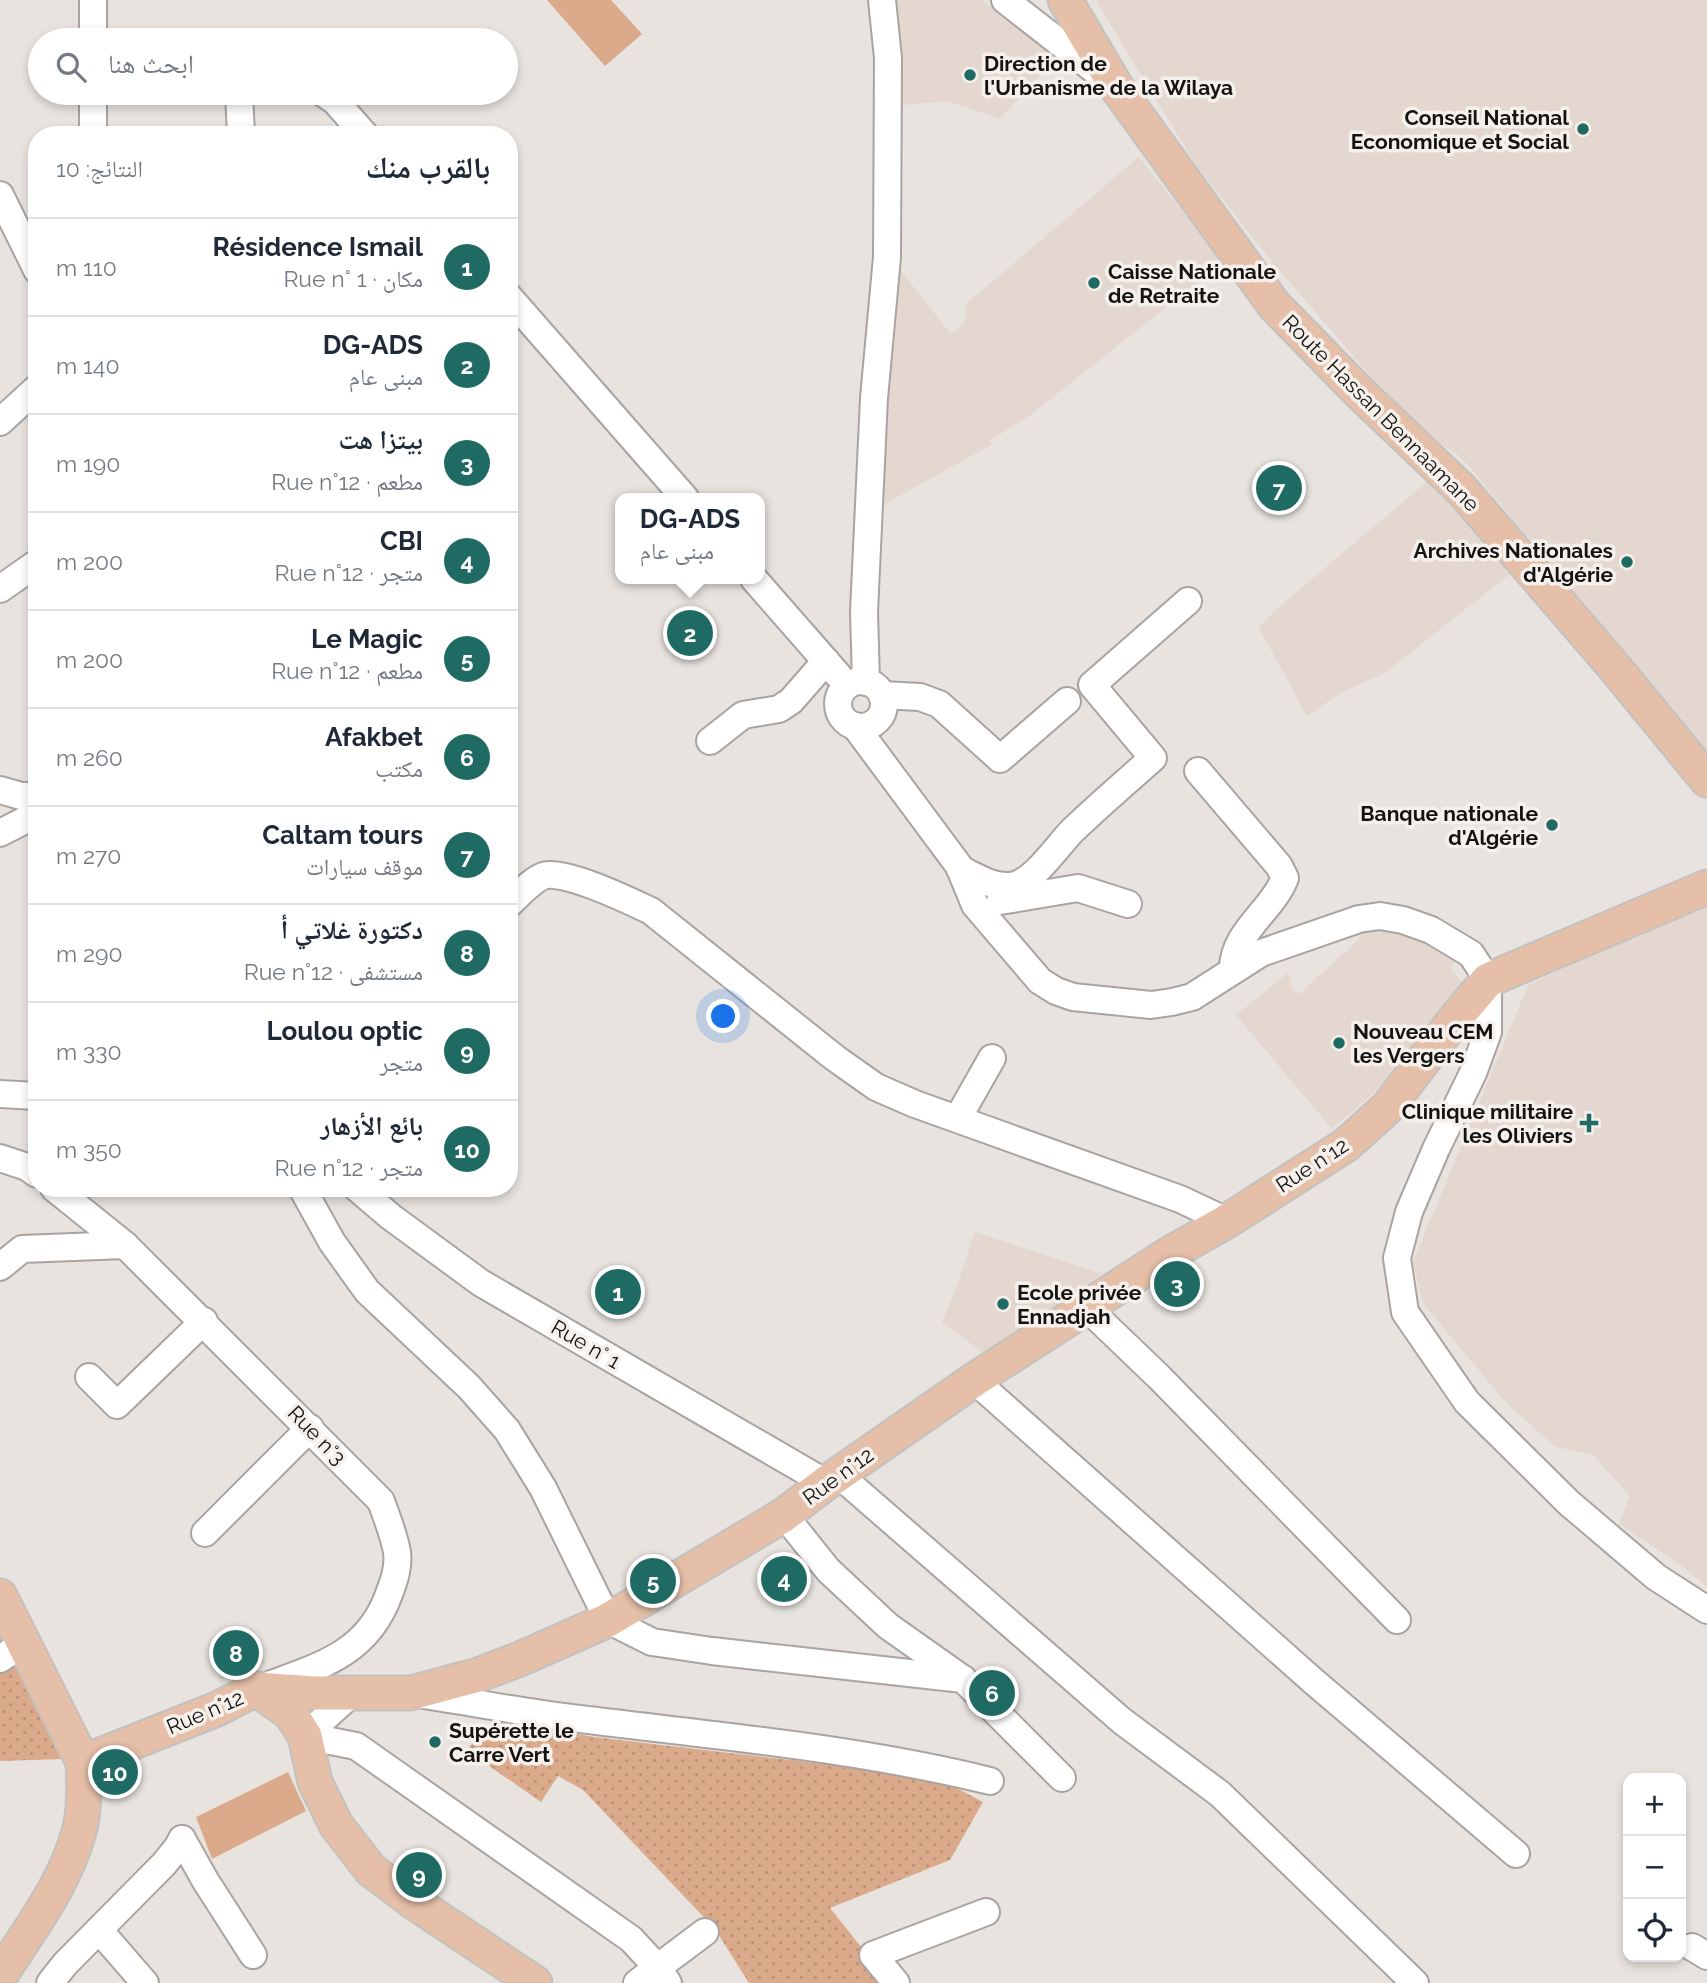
<!DOCTYPE html>
<html lang="ar">
<meta charset="utf-8">
<style>
body{margin:0;font-family:Raleway,"Noto Naskh Arabic",sans-serif;background:#f6f6f7;color:#1f2937;direction:rtl}
.controls{position:absolute;right:21px;bottom:21px;display:grid;overflow:hidden;border-radius:14px;box-shadow:0 4px 10px #0003}
.controls button{width:63px;height:63px;display:grid;place-items:center;padding:0;border:0;border-bottom:2px solid #e0e1e3;background:#fff;color:#1f2937;font:35px sans-serif}
.you{position:absolute;left:724px;top:1017px;width:24px;height:24px;margin:-18px;border:5px solid #fff;border-radius:50%;background:#1a73e8;box-shadow:0 0 0 10px #1a73e833}
.badge{display:grid;place-items:center;width:46px;height:46px;border-radius:50%;background:#1f6a63;color:#fff;font-size:23px;font-weight:700}
.pin{position:absolute;translate:-50% -50%;border:4px solid #fff;box-shadow:0 2px 7px #0006}
.popup{position:absolute;left:615px;top:493px;width:150px;height:91px;box-sizing:border-box;display:grid;place-content:center;border-radius:14px;background:#fff;filter:drop-shadow(0 2px 5px #0005);font-size:23px;white-space:nowrap;color:#747a83}
.popup b{font-size:26px;color:#1f2937}
.popup::after{content:'';position:absolute;left:50%;top:100%;margin-left:-14px;border:14px solid transparent;border-top-color:#fff}
.list{margin:0;padding:0;list-style:none}
h2{display:flex;justify-content:space-between;align-items:center;height:91px;margin:0;padding:0 28px;font-size:30px}
h2 small{font-size:23px;font-weight:400;color:#747a83}
.list li{display:grid;grid-template-columns:46px 1fr auto;gap:21px;align-items:center;box-sizing:border-box;height:98px;padding:0 28px;border-top:2px solid #e0e1e3}
.list b{display:block;font-size:26px;white-space:nowrap}
.list p{margin:0;font-size:23px;white-space:nowrap;color:#747a83}
.list em{font-size:23px;font-style:normal;color:#747a83}
.icon{flex:none;width:38px;height:38px;fill:none;stroke:currentColor;stroke-width:2;stroke-linecap:round;stroke-linejoin:round}
.map{position:relative;flex:none;width:1707px;height:1983px;overflow:hidden;direction:ltr}
.search{position:absolute;background:#fff;box-shadow:0 4px 10px #0003;left:28px;top:28px;width:490px;height:77px;display:flex;align-items:center;gap:18px;box-sizing:border-box;padding:0 24px;border-radius:38px;color:#747a83;font-size:26px}
.panel{position:absolute;background:#fff;box-shadow:0 4px 10px #0003;left:28px;top:126px;width:490px;height:1071px;border-radius:28px;direction:rtl}
.map>svg:first-child{display:block}
.built{fill:#e4d7cf}
.grass{fill:url(#grass-dots)}
.pitch{fill:#dbaa8b}
.lines{fill:none;stroke-linecap:round;stroke-linejoin:round}
.minor-casing{stroke:#a9a4a1;stroke-width:30}
.major-casing{stroke:#c2c2c1;stroke-width:37}
.minor{stroke:#fff;stroke-width:26}
.major{stroke:#e5bfa7;stroke-width:33}
.poi-dot{fill:#1f6a63;stroke:#f5f0ec;stroke-width:2.5}
.labels{text-anchor:middle;dominant-baseline:central;stroke-width:7;stroke-linejoin:round;paint-order:stroke}
.poi-label{font-size:21px;font-weight:bold;fill:#151312;stroke:#f5f0ec;text-anchor:start}
.street-label{font-size:21px;fill:#151312;stroke:#f5f0ec}
</style>
<div class="map">
<svg width="1707" height="1983" viewBox="0 0 1707 1983">
<defs>
<pattern id="grass-dots" width="8" height="8" patternUnits="userSpaceOnUse" patternTransform="scale(1.75)"><rect width="8" height="8" fill="#dbaa8b"/><path d="M2 2h.1M6 6h.1" fill="none" stroke="#bb9177" stroke-width="1.8" stroke-linecap="round"/></pattern>
</defs>
<rect width="100%" height="100%" fill="#e8e3df"/>
<g class="built">
<path d="M894 0H981L1063 50 1000 119 947 101 903 105Z"/>
<path d="M1097 0H1707V757L1468 465 1458 455 1436 441 1374 380 1273 263 1196 165 1104 14Z"/>
<path d="M1139 157 1223 262 1029 416 989 441 993 444 879 507 884 406 898 267 950 333 955 332 964 324 967 303Z"/>
<path d="M1430 479 1515 570 1385 673 1342 692 1307 716 1259 628 1274 611Z"/>
<path d="M1707 901V1587L1683 1567 1619 1524 1630 1496 1592 1454 1556 1447 1508 1405 1423 1303 1413 1262 1528 985Z"/>
<path d="M1366 930 1410 933 1457 954 1451 970 1462 982 1399 1071 1332 1129 1236 1015 1288 973 1293 990 1299 994 1355 943Z"/>
<path d="M975 1232 1102 1274 985 1354 942 1322 957 1286Z"/>
<path d="M252 1628 265 1663 220 1679 208 1644Z"/>
</g>
<g class="grass">
<path d="M0 1635 63 1759 0 1761Z"/>
<path d="M497 1719 594 1737 918 1775 947 1783 983 1802 950 1860 830 1908 890 1983H749L715 1929 583 1790 558 1776 541 1802 466 1750Z"/>
</g>
<g class="pitch">
<path d="M547 0H611L642 34 605 66Z"/>
<path d="M288 1772 306 1811 212 1859 196 1817Z"/>
</g>
<g class="lines">
<defs>
<g id="minor">
<path d="M1005 0 1106 79"/>
<path d="M93 1V40"/>
<path d="M93 93V135"/>
<path d="M239 93 241 135"/>
<path d="M323 93 335 101 365 135"/>
<path d="M0 195 37 270"/>
<path d="M509 297 685 498"/>
<path d="M0 422 37 388"/>
<path d="M754 579 838 675"/>
<path d="M0 589 37 563"/>
<circle cx="861" cy="704" r="23"/>
<path d="M866 682 864 612 874 398 887 257 888 58 882 0"/>
<path d="M882 695 920 697 939 704 1000 759 1067 701"/>
<path d="M855 726 959 866 975 905 1040 981 1056 991 1073 997 1151 1005 1172 1002 1192 997 1261 953 1359 919 1380 916 1403 920 1431 930 1471 954 1488 980V1032L1473 1073 1436 1149 1409 1212 1397 1258 1405 1312 1467 1402 1569 1503 1656 1577 1707 1610"/>
<path d="M710 741 743 715 779 709 791 701 826 661"/>
<path d="M1198 771 1279 866 1285 878C1273 910 1232 933 1233 970"/>
<path d="M0 790 21 796H37"/>
<path d="M0 833 37 814"/>
<path d="M960 869C977 877 996 890 1015 885 1036 879 1058 845 1073 830 1099 805 1126 782 1153 758L1092 685 1188 601"/>
<path d="M1000 901 1078 888 1128 904"/>
<path d="M509 904C519 895 531 881 543 876 562 868 632 902 651 911L835 1058 876 1087 915 1104 1180 1199 1227 1221"/>
<path d="M0 1094 37 1096"/>
<path d="M958 1118 992 1058"/>
<path d="M0 1158 27 1167 37 1174"/>
<path d="M54 1188 125 1245 381 1501C387 1518 394 1535 397 1552 399 1567 394 1581 389 1594 367 1656 316 1667 261 1688"/>
<path d="M302 1188 332 1242 367 1291 469 1387 507 1430 543 1488 608 1620 652 1642 712 1651 963 1679"/>
<path d="M357 1188 391 1217 481 1283 826 1483"/>
<path d="M0 1267 22 1249 125 1245"/>
<path d="M1086 1307 1159 1377 1397 1620"/>
<path d="M89 1377 117 1405 204 1321"/>
<path d="M974 1380 1312 1680 1516 1854"/>
<path d="M839 1475 1122 1721 1220 1794 1415 1983"/>
<path d="M784 1515 828 1570 888 1626 963 1679 1062 1778"/>
<path d="M205 1533 310 1428"/>
<path d="M0 1659 25 1642"/>
<path d="M417 1694C471 1702 526 1713 580 1719 717 1736 856 1748 990 1781"/>
<path d="M305 1736 356 1746 631 1939 657 1967 668 1983"/>
<path d="M305 1736 351 1694"/>
<path d="M182 1839 205 1880 253 1955"/>
<path d="M99 1930 145 1983"/>
<path d="M1692 1947 1707 1956"/>
<path d="M50 1983 65 1964 164 1864 177 1848 182 1839"/>
<path d="M637 1983 705 1932"/>
<path d="M896 1983 873 1955 986 1912"/>
</g>
<g id="major">
<path d="M1065 0 1117 88 1274 305 1360 393 1462 490 1615 668 1707 780"/>
<path d="M0 1596 83 1762C84 1785 85 1810 79 1832 64 1886 29 1930 0 1976"/>
<path d="M256 1689 291 1714 305 1736 315 1782 336 1825 371 1870 415 1903 535 1983"/>
<path d="M83 1762 217 1709 256 1689 315 1693H411L478 1675 520 1659 608 1620 784 1515 826 1483 974 1380 1169 1254 1227 1221 1346 1145 1388 1107 1459 1014 1488 980 1707 887"/>
</g>
</defs>
<use href="#minor" class="minor-casing"/>
<use href="#major" class="major-casing"/>
<use href="#minor" class="minor"/>
<use href="#major" class="major"/>
</g>
<g class="poi-dot">
<circle cx="970" cy="75" r="7"/>
<circle cx="1583" cy="129" r="7"/>
<circle cx="1094" cy="283" r="7"/>
<circle cx="1627" cy="562" r="7"/>
<circle cx="1552" cy="825" r="7"/>
<circle cx="1339" cy="1043" r="7"/>
<path d="M1585.5 1112.5h7v7h7v7h-7v7h-7v-7h-7v-7h7z"/>
<circle cx="1003" cy="1304" r="7"/>
<circle cx="435" cy="1742" r="7"/>
</g>
<g class="labels">
<g class="poi-label">
<text x="984" y="63">Direction de<tspan x="984" dy="24">l'Urbanisme de la Wilaya</tspan></text>
<text x="1569" y="117" text-anchor="end">Conseil National<tspan x="1569" dy="24">Economique et Social</tspan></text>
<text x="1108" y="271">Caisse Nationale<tspan x="1108" dy="24">de Retraite</tspan></text>
<text x="1613" y="550" text-anchor="end">Archives Nationales<tspan x="1613" dy="24">d'Algérie</tspan></text>
<text x="1538" y="813" text-anchor="end">Banque nationale<tspan x="1538" dy="24">d'Algérie</tspan></text>
<text x="1353" y="1031">Nouveau CEM<tspan x="1353" dy="24">les Vergers</tspan></text>
<text x="1573" y="1111" text-anchor="end">Clinique militaire<tspan x="1573" dy="24">les Oliviers</tspan></text>
<text x="1017" y="1292">Ecole privée<tspan x="1017" dy="24">Ennadjah</tspan></text>
<text x="449" y="1730">Supérette le<tspan x="449" dy="24">Carre Vert</tspan></text>
</g>
<g class="street-label">
<text transform="translate(1381 413) rotate(45)">Route Hassan Bennaamane</text>
<text transform="translate(1312 1165) rotate(-33)">Rue n°12</text>
<text transform="translate(586 1344) rotate(30)">Rue n° 1</text>
<text transform="translate(317 1435) rotate(46)">Rue n°3</text>
<text transform="translate(838 1476) rotate(-36)">Rue n°12</text>
<text transform="translate(205 1712) rotate(-23)">Rue n°12</text>
</g>
</g>
</svg>
<div class="controls">
<button>+</button>
<button>−</button>
<button><svg class="icon" aria-label="locate" viewBox="0 0 24 24"><circle cx="12" cy="12" r="6"/><path d="M12 2v4M12 18v4M2 12h4M18 12h4"/></svg></button>
</div>
<div class="you"></div>
<div class="pin badge" style="left:618px;top:1292px">1</div>
<div class="pin badge" style="left:690px;top:633px">2</div>
<div class="popup"><b>DG-ADS</b>مبنى عام</div>
<div class="pin badge" style="left:1177px;top:1284px">3</div>
<div class="pin badge" style="left:784px;top:1579px">4</div>
<div class="pin badge" style="left:653px;top:1581px">5</div>
<div class="pin badge" style="left:992px;top:1693px">6</div>
<div class="pin badge" style="left:1279px;top:488px">7</div>
<div class="pin badge" style="left:236px;top:1653px">8</div>
<div class="pin badge" style="left:419px;top:1875px">9</div>
<div class="pin badge" style="left:115px;top:1772px">10</div>
<div class="search"><svg class="icon" aria-label="search" viewBox="0 0 24 24"><circle cx="10" cy="10" r="6"/><path d="M15 15l6 6"/></svg>ابحث هنا</div>
<section class="panel">
<h2>بالقرب منك<small>النتائج: 10</small></h2>
<ul class="list">
<li><span class="badge">1</span><div><b>Résidence Ismail</b><p>مكان · Rue n° 1</p></div><em>110 m</em></li>
<li><span class="badge">2</span><div><b>DG-ADS</b><p>مبنى عام</p></div><em>140 m</em></li>
<li><span class="badge">3</span><div><b>بيتزا هت</b><p>مطعم · Rue n°12</p></div><em>190 m</em></li>
<li><span class="badge">4</span><div><b>CBI</b><p>متجر · Rue n°12</p></div><em>200 m</em></li>
<li><span class="badge">5</span><div><b>Le Magic</b><p>مطعم · Rue n°12</p></div><em>200 m</em></li>
<li><span class="badge">6</span><div><b>Afakbet</b><p>مكتب</p></div><em>260 m</em></li>
<li><span class="badge">7</span><div><b>Caltam tours</b><p>موقف سيارات</p></div><em>270 m</em></li>
<li><span class="badge">8</span><div><b>دكتورة غلاتي أ</b><p>مستشفى · Rue n°12</p></div><em>290 m</em></li>
<li><span class="badge">9</span><div><b>Loulou optic</b><p>متجر</p></div><em>330 m</em></li>
<li><span class="badge">10</span><div><b>بائع الأزهار</b><p>متجر · Rue n°12</p></div><em>350 m</em></li>
</ul>
</section>
</div>
